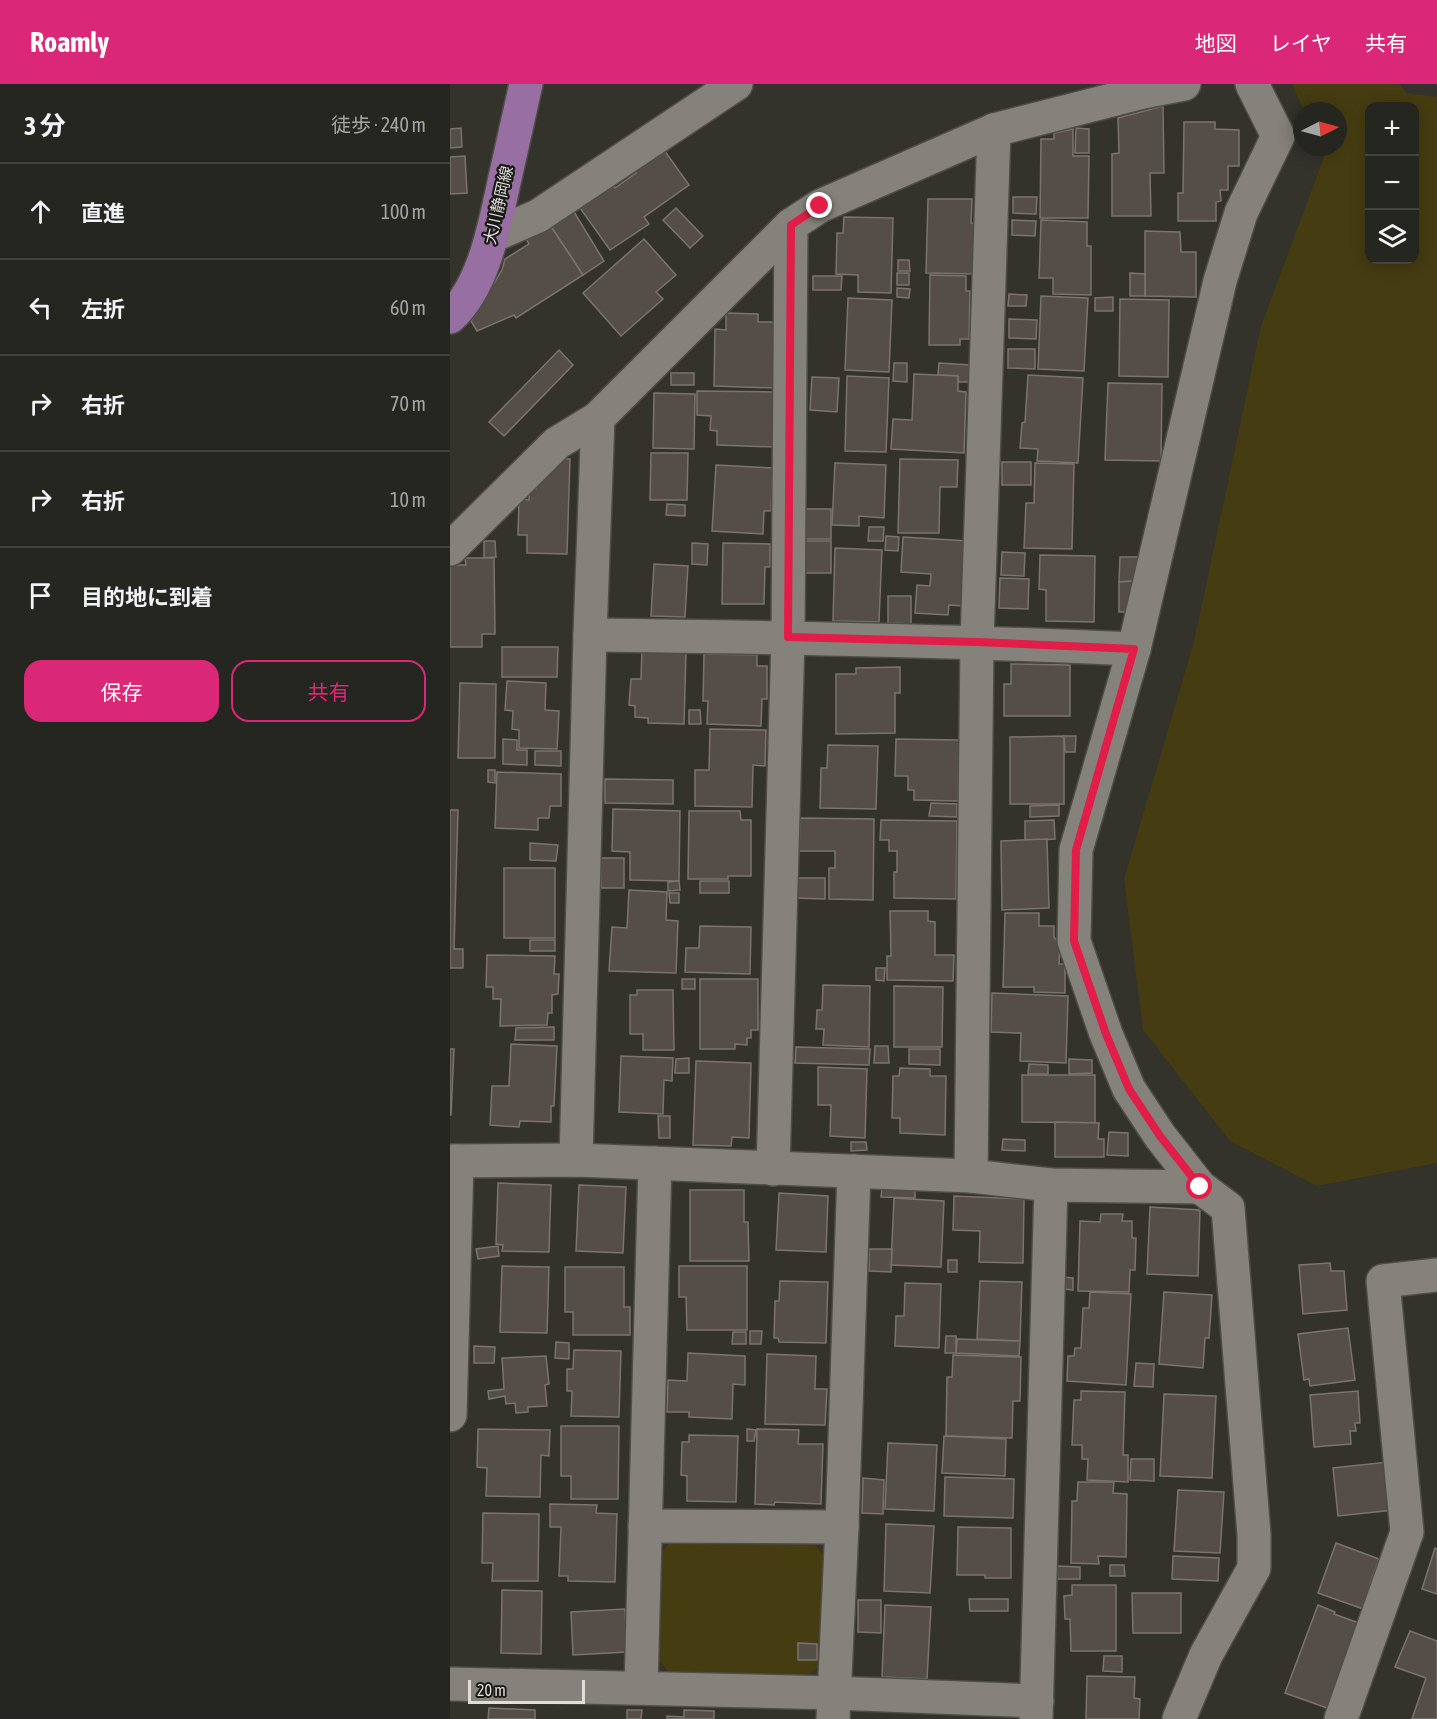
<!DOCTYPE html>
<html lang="ja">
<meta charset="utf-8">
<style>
body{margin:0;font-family:"Asap Condensed","Noto Sans JP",sans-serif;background:#2e2e29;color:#f1f3f6}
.controls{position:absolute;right:18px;top:18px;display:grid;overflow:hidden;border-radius:12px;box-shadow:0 3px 15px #0003}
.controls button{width:54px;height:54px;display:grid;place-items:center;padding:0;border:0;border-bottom:2px solid #42433e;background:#262620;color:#f1f3f6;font:30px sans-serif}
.compass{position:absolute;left:843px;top:18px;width:54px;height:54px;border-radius:50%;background:#262620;box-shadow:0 3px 15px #0003;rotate:84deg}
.scale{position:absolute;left:18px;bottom:15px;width:117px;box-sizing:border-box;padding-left:6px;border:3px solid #dfdeda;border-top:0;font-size:16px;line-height:21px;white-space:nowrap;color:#dfdeda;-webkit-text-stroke:4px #1a1a16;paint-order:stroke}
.stop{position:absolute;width:18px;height:18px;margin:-14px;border:4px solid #e11d48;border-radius:50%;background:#fff}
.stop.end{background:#e11d48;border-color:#fff;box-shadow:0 2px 6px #0008}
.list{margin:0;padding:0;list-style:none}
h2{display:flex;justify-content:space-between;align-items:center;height:78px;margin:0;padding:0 24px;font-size:26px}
h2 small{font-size:20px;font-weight:400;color:#a4a5a5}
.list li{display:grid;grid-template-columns:39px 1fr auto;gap:18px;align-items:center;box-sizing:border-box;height:96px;padding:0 24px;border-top:2px solid #42433e}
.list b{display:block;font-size:22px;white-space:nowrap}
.list em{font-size:20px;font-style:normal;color:#a4a5a5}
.actions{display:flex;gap:12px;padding:18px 24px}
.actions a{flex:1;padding:14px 0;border:2px solid #db2777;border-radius:18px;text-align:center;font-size:21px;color:#db2777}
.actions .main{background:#db2777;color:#fff}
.icon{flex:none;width:33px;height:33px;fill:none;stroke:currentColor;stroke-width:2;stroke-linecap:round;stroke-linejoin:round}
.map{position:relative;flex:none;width:987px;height:1635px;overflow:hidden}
header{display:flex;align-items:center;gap:36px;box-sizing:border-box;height:84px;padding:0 30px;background:#db2777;color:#fff}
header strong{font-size:28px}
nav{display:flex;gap:33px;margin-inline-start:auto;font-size:21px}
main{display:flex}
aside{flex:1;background:#262620}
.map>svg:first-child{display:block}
.green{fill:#453c11;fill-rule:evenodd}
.building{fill:#554e48;stroke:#7b746e;stroke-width:1.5}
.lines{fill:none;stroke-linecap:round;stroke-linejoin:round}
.minor-casing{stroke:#4e4d47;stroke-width:36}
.major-casing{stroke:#4e4d47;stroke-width:36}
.minor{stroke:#84827a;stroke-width:33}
.major{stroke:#986fa2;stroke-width:33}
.route{stroke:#e11d48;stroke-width:8}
.labels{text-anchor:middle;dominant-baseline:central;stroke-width:4.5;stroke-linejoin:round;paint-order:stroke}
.street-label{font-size:16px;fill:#dfdeda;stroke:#1a1a16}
</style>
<header>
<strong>Roamly</strong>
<nav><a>地図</a><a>レイヤ</a><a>共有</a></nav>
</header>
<main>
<aside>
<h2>3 分<small>徒歩 · 240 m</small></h2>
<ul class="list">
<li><svg class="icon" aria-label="ahead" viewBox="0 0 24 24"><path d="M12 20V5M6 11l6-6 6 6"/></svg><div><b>直進</b></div><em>100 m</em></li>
<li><svg class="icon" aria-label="left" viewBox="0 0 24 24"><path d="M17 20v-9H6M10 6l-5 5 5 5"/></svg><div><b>左折</b></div><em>60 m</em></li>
<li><svg class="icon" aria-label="right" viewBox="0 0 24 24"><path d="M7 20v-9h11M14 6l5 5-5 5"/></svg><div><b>右折</b></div><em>70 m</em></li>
<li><svg class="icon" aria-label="right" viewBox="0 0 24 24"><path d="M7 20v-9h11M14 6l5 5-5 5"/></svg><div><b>右折</b></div><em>10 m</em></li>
<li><svg class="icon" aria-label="arrive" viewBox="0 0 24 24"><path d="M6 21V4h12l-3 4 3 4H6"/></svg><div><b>目的地に到着</b></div></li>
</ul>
<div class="actions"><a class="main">保存</a><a>共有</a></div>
</aside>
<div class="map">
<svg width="987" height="1635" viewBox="0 0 987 1635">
<rect width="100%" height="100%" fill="#33322b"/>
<g class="green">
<path d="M842 0H949L957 9 987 13V1079L867 1102 780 1057 693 946 674 795 744 558 811 242 874 73 869 63H888V27H854ZM920 22H964V176H920Z"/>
<path d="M223 1455 363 1457 373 1471 370 1582 356 1593 220 1590 206 1573 209 1471Z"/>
</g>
<g class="building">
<path d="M713 22 714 89H700L701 132H662V70L669 69 668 34Z"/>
<path d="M734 38H765V45L789 46V82H778V106H770L771 117 766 118V137H728V109H733Z"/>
<path d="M11 44 12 63 0 64V45Z"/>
<path d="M626 44 639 45V69H625Z"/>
<path d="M623 45V72H639L638 134H590L591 55H604V49Z"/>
<path d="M212 63 239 101 194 133 199 140 160 166 130 124 163 101 165 104 186 89 182 84Z"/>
<path d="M15 72 17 109 0 110V73Z"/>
<path d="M563 113H587L586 130 563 129Z"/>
<path d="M478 115H522L521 139H526L525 190 476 189Z"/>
<path d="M121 123 154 177 133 191 98 138Z"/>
<path d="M226 124 253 152 240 164 213 136Z"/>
<path d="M394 133 443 134 441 209 408 208V191L386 190 387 149H393Z"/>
<path d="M562 136 586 137 585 152 562 151Z"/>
<path d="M591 136 637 138V162H641V211L603 210V194H589Z"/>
<path d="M98 138 133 191 66 234 64 231 27 247 21 237 52 186 55 175 79 160 75 153Z"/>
<path d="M695 147 730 148 731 168H746V213L695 212Z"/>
<path d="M194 155 226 191 206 208 213 215 171 252 133 209Z"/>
<path d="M448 176H459L460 187H448Z"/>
<rect x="447" y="189" width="12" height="12"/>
<path d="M680 189 695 190V212H680Z"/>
<path d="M480 191 516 192V207H520L519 255H510V261H479Z"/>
<path d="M363 192H392L391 206H363Z"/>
<path d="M447 204 460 205 459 214 447 213Z"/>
<path d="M559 210 577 211 576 222H558Z"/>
<path d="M591 212 638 214 634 287 588 285Z"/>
<path d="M663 213V227H645V214Z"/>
<path d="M398 214 442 216 439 288 395 286Z"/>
<path d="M670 215 719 216 718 293 669 292Z"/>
<path d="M276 229 308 230V238H326L324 304 264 302 265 245 276 246Z"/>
<path d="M559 235 587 236 586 255 559 254Z"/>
<path d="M558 265H585V285L558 284Z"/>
<path d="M109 266 123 281 54 352 39 338Z"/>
<path d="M444 279H457V298L443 297Z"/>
<path d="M489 279 521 281V298H508V292L488 291Z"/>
<rect x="221" y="289" width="23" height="12"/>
<path d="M464 290 508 292V307L516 308 514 369 441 365 443 335 462 336Z"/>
<path d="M578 291 633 294 628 379 587 377 588 365 570 364 572 339 575 338Z"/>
<path d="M397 292 439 294 436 368 395 367Z"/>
<path d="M362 293 389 294 387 328 360 326Z"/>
<path d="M658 299 712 300 711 377 655 376Z"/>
<path d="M247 307 324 308 323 363 267 361V347L260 346 261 332 247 331Z"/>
<path d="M204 309 245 310 244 365 203 364Z"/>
<path d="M201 369H238L237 416H200Z"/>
<path d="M99 374 120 375 117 470 77 469V451H68L69 415 79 416V405H86V388Z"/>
<path d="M450 375 508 376 507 403H490L489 449H448Z"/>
<rect x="552" y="378" width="29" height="23"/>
<path d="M385 379 436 381 434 434 409 432V442L382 441Z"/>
<path d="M585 379 624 380 622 465 574 464 576 419H584Z"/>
<path d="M266 381 323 384 321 427H314L313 450 262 447Z"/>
<path d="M217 420 235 421V432L216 431Z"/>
<rect x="354" y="425" width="27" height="30"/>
<path d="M419 443H434L433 457H418Z"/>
<path d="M436 452 449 453 448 467 435 466Z"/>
<path d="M453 453 518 457 513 522 499 521 498 531 465 529 467 501 480 502 481 490 451 488Z"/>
<path d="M34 457H45L46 473 34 474Z"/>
<rect x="353" y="457" width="28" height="32"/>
<path d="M242 459 258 460 257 481 242 480Z"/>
<path d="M273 459 320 460V483H315L314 520H272Z"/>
<path d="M385 464 432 466 429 538 383 537Z"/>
<path d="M552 468 575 469 574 492 551 491Z"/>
<path d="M590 471 645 472 644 538 596 537V506L589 505Z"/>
<path d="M670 473H688L683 497 669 498Z"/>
<path d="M15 474H44L45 550H32V563H0V481H16Z"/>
<path d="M204 480 238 482 235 533 201 532Z"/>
<path d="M550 494 579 495 578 525 549 524Z"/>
<path d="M683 497 676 528H669V498Z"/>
<path d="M438 512H461V540L438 539Z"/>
<path d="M52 563H108L107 593H52Z"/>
<path d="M192 565 236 567 234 640 198 639V634L185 633V622L179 621 181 595H191Z"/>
<path d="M254 570 307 571V582H317V615H312L311 642 257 640 258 617H253Z"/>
<path d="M561 580 620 581V632H554V600H561Z"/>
<path d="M450 583V609H445V649L386 650V590H406V584Z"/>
<path d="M57 597 96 599 95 626 109 627 107 665 69 664V646L62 645 63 627 55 626Z"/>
<path d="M10 599 46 600 45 674H8Z"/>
<path d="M239 626H250L251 640H239Z"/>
<path d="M260 645 316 646 315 682 303 681 302 723 245 722V686H259Z"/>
<path d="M614 652V720H560V653Z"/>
<path d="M614 652H626L625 668H615Z"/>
<path d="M53 655 67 656V666H77V681L53 680Z"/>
<path d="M446 655 509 656 508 717 464 716V706H458V692H445Z"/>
<path d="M378 661 428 662 426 725 370 724 371 684H377Z"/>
<path d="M85 667H111V682L85 681Z"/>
<path d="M38 686H45V699L38 698Z"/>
<path d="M47 688 111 690V722H100L99 734H88V746L45 744Z"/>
<path d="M155 695 223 696V720L155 719Z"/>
<path d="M481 719 507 720V733L479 732Z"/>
<path d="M609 721V732L580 733V722Z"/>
<path d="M163 725 230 727 229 797 180 796V768L162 767Z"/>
<path d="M0 726H8L4 865H13V884H0Z"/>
<path d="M239 727H290L291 736H301V792H278V795H238Z"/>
<path d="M350 734 424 735 423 816 379 815V784H385V767H349Z"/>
<path d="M431 736 507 737 506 815 444 814V788H447V767H439V756H430Z"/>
<path d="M604 736 605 755 575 757V737Z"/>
<path d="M597 755 599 824 552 826 551 757Z"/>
<path d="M80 759 108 761 106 777 80 776Z"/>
<rect x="151" y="774" width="23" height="30"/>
<rect x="54" y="784" width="51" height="70"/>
<path d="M345 794H375V815L345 814Z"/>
<path d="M229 797 230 806 218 807V798Z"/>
<rect x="250" y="797" width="29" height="12"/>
<path d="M179 806 217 808 216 836 228 837 226 889 159 887 162 843 177 844Z"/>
<path d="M219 809H229V819H220Z"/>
<path d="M440 827H478V837L485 838V871H504L503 897 437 896V872H441Z"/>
<path d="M555 829H589V842H604V853L610 860 609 880H615V909L584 908V903H553Z"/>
<path d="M250 842 301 843 300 890 235 888 236 864H249Z"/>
<rect x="80" y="856" width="25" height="11"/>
<path d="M37 871 105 872 104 890H109L108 910 102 911V929H98L97 941 50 942 51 915H43V903H36Z"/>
<path d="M426 884H435L434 897 426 896Z"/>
<rect x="232" y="895" width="13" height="10"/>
<path d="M250 895H308V946H301V954H297V961L285 960V965H250Z"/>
<path d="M373 901 420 902 419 963 373 961 374 945H366L367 926H372Z"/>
<path d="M444 902 493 903 492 963H444Z"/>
<path d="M187 906H223L224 966H193V950H180V911H187Z"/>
<path d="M542 909 618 912 616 979 570 977 571 949 541 948Z"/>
<path d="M104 943V956H65L66 944Z"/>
<path d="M61 960 107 962 104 1022H101V1038L70 1037 69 1043 40 1041 42 1002H59Z"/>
<path d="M425 962H438L439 979H424Z"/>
<path d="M346 963 420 965 419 981 345 979Z"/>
<path d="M0 965H4L1 1031H0Z"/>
<path d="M459 965H490V981L459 980Z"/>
<path d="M171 972 223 974 222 997 214 996 213 1030 169 1028Z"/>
<path d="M239 974V989H225L226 975Z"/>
<path d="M619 975 642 976V989L619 990Z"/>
<path d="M246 977 301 979 299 1054 282 1053 281 1062 243 1061Z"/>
<path d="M579 980 598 981V990H578Z"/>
<path d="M368 983 417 985 415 1054 380 1052 381 1021H368Z"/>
<path d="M450 984 480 985V992H496L495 1051 450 1049V1034H442L443 992H449Z"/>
<path d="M572 991H645V1039L572 1038Z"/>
<path d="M208 1032H220V1054H209Z"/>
<path d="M605 1038 649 1039 648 1055H654V1073H605Z"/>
<path d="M659 1048 678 1049V1072L657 1071Z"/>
<path d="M553 1055 575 1056V1067L552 1066Z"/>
<path d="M401 1058H416L417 1066 401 1067Z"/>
<path d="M48 1099 101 1101 99 1168 52 1167 53 1161 46 1160Z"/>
<path d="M129 1101 176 1103 173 1169 126 1167Z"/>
<path d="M432 1104 465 1105V1114L431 1113Z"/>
<path d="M240 1106H294V1138H298L299 1177H240Z"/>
<path d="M329 1109 378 1112 376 1168 326 1166Z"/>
<path d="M504 1112 574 1115 573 1179 529 1178 530 1147 503 1146Z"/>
<path d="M444 1114 494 1117 491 1183 441 1181Z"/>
<path d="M700 1123 750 1126 748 1192 697 1190Z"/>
<path d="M651 1130H673L672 1137H682V1154H686L685 1186H680L679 1208 628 1207 630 1137 650 1138Z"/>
<path d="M48 1162 49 1172 28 1175 26 1165Z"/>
<path d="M419 1165H442L441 1188 419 1187Z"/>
<rect x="498" y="1176" width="9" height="12"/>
<path d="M880 1179 881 1187H894L897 1226 853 1230 849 1181Z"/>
<path d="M52 1182 99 1183 97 1249 50 1248Z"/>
<path d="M229 1182H297V1246H237L236 1213H229Z"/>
<path d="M115 1183H174V1223H180V1251H123V1228H115Z"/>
<path d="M612 1193 623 1194V1206L613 1205Z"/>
<path d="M330 1197 378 1198 376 1259 329 1258 328 1254H324L325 1217H329Z"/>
<path d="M530 1197 572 1198 570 1257 527 1255Z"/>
<path d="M455 1199 491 1200 489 1264 445 1262 446 1232H454Z"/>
<path d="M640 1208 681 1210 676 1301 617 1297 618 1272H624L625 1264H631L633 1224H639Z"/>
<path d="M714 1208 762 1211 759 1254H755L753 1284 709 1280Z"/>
<path d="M898 1244 905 1296 860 1302 859 1295 854 1296 848 1250Z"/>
<path d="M300 1247H312L311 1260H300Z"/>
<path d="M283 1248H296V1260H282Z"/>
<path d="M496 1252H506V1269H495Z"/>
<path d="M507 1255 570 1257 569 1272 506 1269Z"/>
<path d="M106 1258 119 1259V1275L105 1274Z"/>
<path d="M24 1262 45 1263 44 1279H24Z"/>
<path d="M124 1266 171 1267 169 1333 121 1332 122 1307H117V1285H123Z"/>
<path d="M238 1269 295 1272V1301L283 1300 282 1335 239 1333V1328H217L218 1296 237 1297Z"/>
<path d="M317 1270 366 1272 365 1305H377L375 1341 315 1340Z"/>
<path d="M503 1271 571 1273 570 1317H563L562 1354 496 1352 497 1293H502Z"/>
<path d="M96 1272 99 1300 95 1301 97 1322 78 1323V1328L66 1329 65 1319 56 1320 55 1312 39 1315 38 1307 54 1305 52 1274Z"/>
<path d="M686 1279 704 1280 703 1303 684 1302Z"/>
<path d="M631 1307 675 1308 673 1371H678V1398L637 1396 638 1375H632V1361H622L624 1316H631Z"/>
<path d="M908 1307 910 1339H905L906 1347H900L901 1360 864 1363 860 1311Z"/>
<path d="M714 1310 766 1312 762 1394 710 1392Z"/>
<path d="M111 1342H169L168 1415H121V1392H111Z"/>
<path d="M28 1345 100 1346 99 1372 91 1371 90 1413 36 1412 37 1384 27 1383Z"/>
<path d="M297 1345 306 1346 304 1357H297Z"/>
<path d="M307 1345 349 1346 348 1360H373L371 1420 325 1418 324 1421 305 1420Z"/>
<path d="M239 1351 288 1352 286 1418 237 1417V1392L231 1391 232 1358H239Z"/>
<path d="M494 1352 556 1355 555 1392 492 1389Z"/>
<path d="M438 1359 487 1361 484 1427 435 1425Z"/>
<path d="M681 1375H704V1397L680 1396Z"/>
<path d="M938 1378 944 1426 888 1432 883 1384Z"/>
<path d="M495 1393 564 1395 563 1434 494 1432Z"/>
<path d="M413 1394 434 1396 433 1430 412 1429Z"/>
<path d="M628 1398H664L663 1409 677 1410 676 1473 648 1472 649 1480 621 1479 622 1417H627Z"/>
<path d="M728 1406 774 1408 770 1469 724 1467Z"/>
<path d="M100 1420 147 1421 146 1429 167 1430 165 1498 118 1497V1492H109L111 1443H100Z"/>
<path d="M33 1429 89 1430 88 1497H42L43 1479H32Z"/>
<path d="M436 1440 484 1442 480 1509 434 1507Z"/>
<path d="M508 1443 561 1444V1494H535V1491H507Z"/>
<path d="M886 1459 929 1475 920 1500 925 1502 916 1526 868 1509Z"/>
<path d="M985 1464 987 1465V1510L972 1505Z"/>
<path d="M723 1472 769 1474 768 1497 722 1495Z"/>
<path d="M660 1481H674L675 1492H660Z"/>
<path d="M607 1482 630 1483V1495H606Z"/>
<path d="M622 1501H666V1567H621L620 1535H615L614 1512 622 1511Z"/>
<path d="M52 1506 92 1507 91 1570 51 1569Z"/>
<path d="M682 1509H731V1549H683Z"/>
<path d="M519 1515H558V1527H520Z"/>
<path d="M408 1516H431V1549L408 1548Z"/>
<path d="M435 1521 481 1523 477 1595 432 1593Z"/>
<path d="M868 1521 885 1528 884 1530 909 1539 877 1624 835 1609Z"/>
<path d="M175 1525 177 1568 123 1571 121 1528Z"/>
<path d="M960 1547 987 1557V1635H962L976 1594 945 1583Z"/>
<path d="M348 1559 367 1560V1576H348Z"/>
<path d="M654 1572H672V1588L653 1587Z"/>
<path d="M637 1592 685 1593 684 1614 690 1615 689 1635H636Z"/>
<path d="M39 1624 85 1626V1635H38Z"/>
<path d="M177 1626H192L191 1635H177Z"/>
<path d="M234 1626 264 1627V1635H217V1632L234 1633Z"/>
</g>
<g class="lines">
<defs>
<g id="minor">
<path d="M42 152 88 132 286 0"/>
<path d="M0 465 107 359 148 334"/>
<path d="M140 551C322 553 503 557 684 565"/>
<path d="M126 1076 140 551 148 334 341 141 370 122 544 46 693 8 734 0"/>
<path d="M0 1077 126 1076 521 1092 601 1101 750 1103"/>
<path d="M323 1085 338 553 341 141"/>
<path d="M521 1092 527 558 544 46"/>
<path d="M0 1331 7 1077"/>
<path d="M195 1442 392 1443"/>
<path d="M0 1600 384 1609 587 1617"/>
<path d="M191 1603 205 1079"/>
<path d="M383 1635 392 1443 404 1087"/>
<path d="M586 1635 601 1101"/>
<path d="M729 1635 756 1571 804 1484V1451L778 1124 750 1103 710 1052 679 1005 656 950 624 857 626 766 684 565 770 197 791 129 828 52 802 0"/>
<path d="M891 1635 957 1448 933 1197 987 1191"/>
</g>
<path id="major" d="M0 233C35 202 45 138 55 94 62 63 69 31 76 0"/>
</defs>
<use href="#minor" class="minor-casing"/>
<use href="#major" class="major-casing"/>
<use href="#minor" class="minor"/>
<use href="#major" class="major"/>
</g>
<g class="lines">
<path class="route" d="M370 122 341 141 338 553 527 558 684 565 626 766 624 857 656 950 679 1005 710 1052 750 1103"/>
</g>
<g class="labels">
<g class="street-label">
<text transform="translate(48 121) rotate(-77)">大川静岡線</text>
</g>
</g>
</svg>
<div class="controls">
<button>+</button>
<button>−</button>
<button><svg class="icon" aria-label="layers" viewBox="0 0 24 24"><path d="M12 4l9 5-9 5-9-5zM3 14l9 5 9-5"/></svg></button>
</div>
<svg class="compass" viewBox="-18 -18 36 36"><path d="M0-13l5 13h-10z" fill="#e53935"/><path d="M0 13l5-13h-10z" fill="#a4a5a5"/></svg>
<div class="scale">20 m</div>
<div class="stop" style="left:750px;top:1103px"></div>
<div class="stop end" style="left:370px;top:122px"></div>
</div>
</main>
